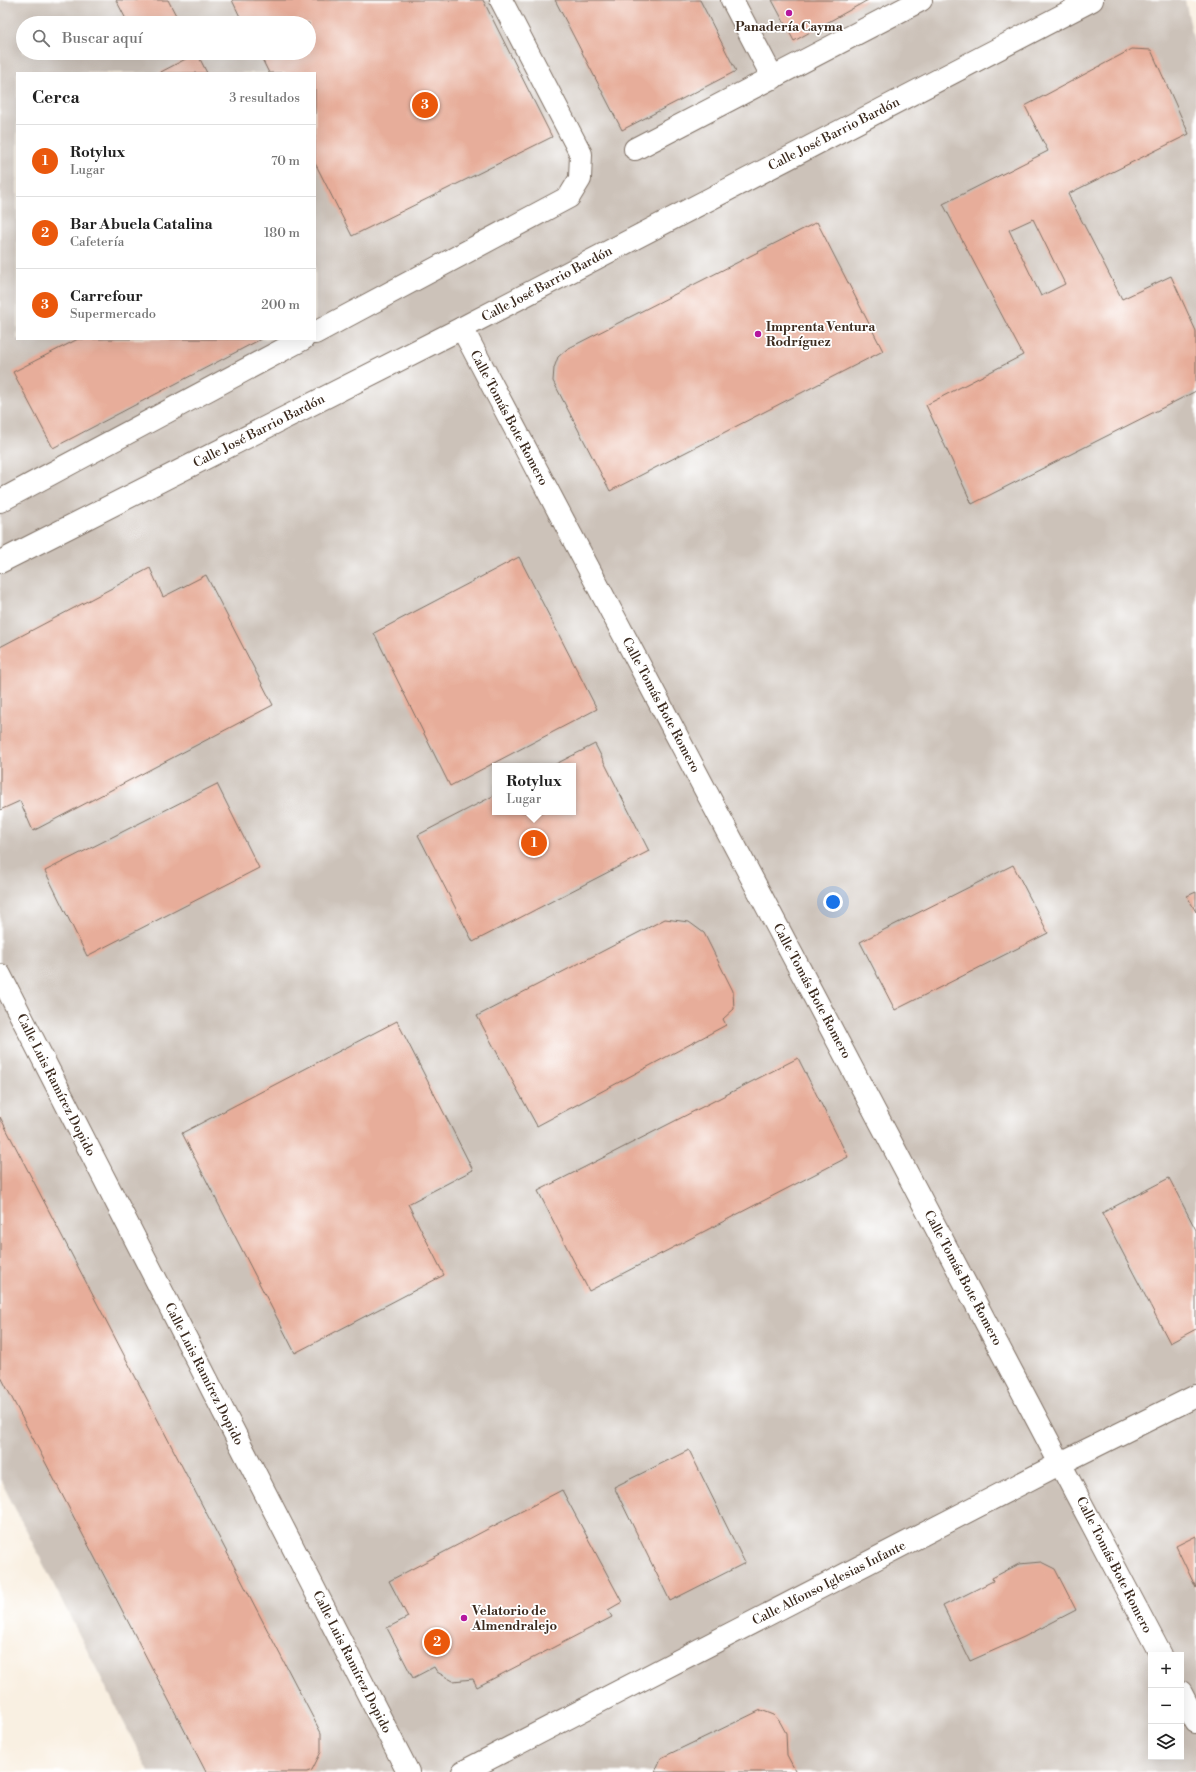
<!DOCTYPE html>
<html lang="es">
<meta charset="utf-8">
<style>
body{margin:0;font-family:"Libre Bodoni",serif;background:#f6f6f6;color:#222}
.controls{position:absolute;right:12px;bottom:12px;display:grid;overflow:hidden;border-radius:0px;box-shadow:0 4px 16px #0002}
.controls button{width:36px;height:36px;display:grid;place-items:center;padding:0;border:0;border-bottom:1px solid #e0e0e0;background:#fff;color:#222;font:20px sans-serif}
.you{position:absolute;left:833px;top:902px;width:14px;height:14px;margin:-10px;border:3px solid #fff;border-radius:50%;background:#1a73e8;box-shadow:0 0 0 6px #1a73e833}
.badge{display:grid;place-items:center;width:26px;height:26px;border-radius:50%;background:#ea580c;color:#fff;font-size:13px;font-weight:700}
.pin{position:absolute;translate:-50% -50%;border:2px solid #fff;box-shadow:0 1px 4px #0006}
.popup{position:absolute;left:492px;top:763px;width:84px;height:52px;box-sizing:border-box;display:grid;place-content:center;border-radius:0px;background:#fff;filter:drop-shadow(0 1px 3px #0005);font-size:13px;white-space:nowrap;color:#767676}
.popup b{font-size:15px;color:#222}
.popup::after{content:'';position:absolute;left:50%;top:100%;margin-left:-8px;border:8px solid transparent;border-top-color:#fff}
.list{margin:0;padding:0;list-style:none}
h2{display:flex;justify-content:space-between;align-items:center;height:52px;margin:0;padding:0 16px;font-size:17px}
h2 small{font-size:13px;font-weight:400;color:#767676}
.list li{display:grid;grid-template-columns:26px 1fr auto;gap:12px;align-items:center;box-sizing:border-box;height:72px;padding:0 16px;border-top:1px solid #e0e0e0}
.list b{display:block;font-size:15px;white-space:nowrap}
.list p{margin:0;font-size:13px;white-space:nowrap;color:#767676}
.list em{font-size:13px;font-style:normal;color:#767676}
.icon{flex:none;width:22px;height:22px;fill:none;stroke:currentColor;stroke-width:2;stroke-linecap:round;stroke-linejoin:round}
.map{position:relative;flex:none;width:1196px;height:1772px;overflow:hidden}
.search{position:absolute;background:#fff;box-shadow:0 4px 16px #0002;left:16px;top:16px;width:300px;height:44px;display:flex;align-items:center;gap:10px;box-sizing:border-box;padding:0 14px;border-radius:22px;color:#767676;font-size:15px}
.panel{position:absolute;background:#fff;box-shadow:0 4px 16px #0002;left:16px;top:72px;width:300px;height:268px;border-radius:0px}
.map>svg:first-child{display:block}
.industrial{fill:#ccc2b9;fill-rule:evenodd}
.building{fill:#e7ad9a;fill-rule:evenodd}
.lines{fill:none;stroke-linecap:round;stroke-linejoin:round}
.minor-casing{stroke:#7e6f63;stroke-width:24}
.minor{stroke:#fff;stroke-width:22}
.poi-dot{fill:#b5179e;stroke:#fff;stroke-width:1.5}
.labels{text-anchor:middle;dominant-baseline:central;stroke-width:3.5;stroke-linejoin:round;paint-order:stroke}
.poi-label{font-size:13px;font-weight:bold;fill:#3b2a1e;stroke:#fff;text-anchor:start}
.street-label{font-size:13px;fill:#3b2a1e;stroke:#fff}
</style>
<div class="map">
<svg width="1196" height="1772" viewBox="0 0 1196 1772">
<rect width="100%" height="100%" fill="#fff"/>
<filter id="ink" filterUnits="userSpaceOnUse"><feTurbulence type="fractalNoise" baseFrequency=".025" numOctaves="2"/><feDisplacementMap in="SourceGraphic" scale="8" xChannelSelector="R" yChannelSelector="G"/><feConvolveMatrix kernelMatrix="1 2 1 2 8 2 1 2 1" color-interpolation-filters="sRGB"/></filter>
<filter id="wash" filterUnits="userSpaceOnUse"><feTurbulence type="fractalNoise" baseFrequency=".012" numOctaves="4" result="noise"/><feDisplacementMap in="SourceGraphic" scale="16" xChannelSelector="R" yChannelSelector="G"/><feGaussianBlur stdDeviation="0.9" result="paint"/><feColorMatrix in="noise" values="0 0 0 0 0 0 0 0 0 0 0 0 0 0 0 0 0 1.4 0 .05"/><feComposite in="paint" operator="in"/></filter>
<g filter="url(#wash)">
<rect width="100%" height="100%" fill="#f9f0e2"/>
<path class="industrial" d="M0 0H1185L1196 51V1772H149L0 1479ZM23 23H309V53H23ZM17 73H315V339H17ZM495 766H573V812H495ZM1151 1655H1181V1757H1151Z"/>
<g id="blocks">
<g class="building">
<path d="M116 0H168L180 23H128Z"/>
<path d="M232 0H483L552 137 352 236 315 163V73H269L259 53H309V23H243Z"/>
<path d="M555 0H700L736 71 622 130Z"/>
<path d="M772 0H868L794 41Z"/>
<path d="M1132 49 1151 50 1189 134 1068 194 1122 299 1171 276 1196 331V391L972 504 926 405 1023 355 943 204 1048 151 1025 106ZM1033 219 1065 284 1041 296 1009 230Z"/>
<path d="M197 53 207 73H159Z"/>
<path d="M817 222 883 351 610 491 553 381 554 368 558 357 567 349Z"/>
<path d="M78 339H261L53 448 13 372Z"/>
<path d="M519 557 597 709 450 786 374 633Z"/>
<path d="M150 568 163 597 206 575 273 705 33 831 20 801 0 810V647Z"/>
<path d="M595 744 649 851 473 942 418 835 495 795V812H573V766H552Z"/>
<path d="M217 784 259 868 87 956 45 871Z"/>
<path d="M1013 865 1048 933 895 1010 860 942Z"/>
<path d="M1196 892V912L1187 896Z"/>
<path d="M665 919 689 922 704 933 733 991 734 1009 723 1019 726 1025 537 1126 477 1016Z"/>
<path d="M397 1021 473 1170 408 1204 444 1275 295 1353 182 1133Z"/>
<path d="M798 1058 848 1157 589 1291 538 1191Z"/>
<path d="M0 1117 321 1733V1752L312 1770 307 1772H206L0 1375Z"/>
<path d="M1169 1178 1196 1230V1329L1170 1343 1102 1213Z"/>
<path d="M689 1450 745 1563 670 1601 614 1487Z"/>
<path d="M562 1490 622 1602 608 1610 612 1617 477 1687 473 1679 453 1681 437 1672 434 1667 413 1678 387 1628 408 1617 389 1581Z"/>
<path d="M1196 1536V1588L1176 1546Z"/>
<path d="M1041 1562 1055 1569 1076 1610 1024 1637 970 1661 943 1606 993 1581 992 1578 1019 1564Z"/>
<path d="M761 1710 774 1715 780 1722 786 1733 787 1755 796 1772H655L661 1758Z"/>
</g>
</g>
</g>
<g filter="url(#ink)">
<use href="#blocks" fill-opacity="0" stroke="#7e6f63" stroke-width="1"/>
<g class="lines">
<defs>
<g id="minor">
<path d="M732 0 773 78"/>
<path d="M635 149 921 0"/>
<path d="M462 328 1161 1655"/>
<path d="M315 333 569 197 580 179 581 154 501 0"/>
<path d="M0 501 303 339"/>
<path d="M0 562 462 328 1092 0"/>
<path d="M0 975 408 1772"/>
<path d="M1181 1693 1196 1722"/>
<path d="M463 1772 1061 1463 1196 1396"/>
</g>
</defs>
<use href="#minor" class="minor-casing"/>
<use href="#minor" class="minor"/>
</g>
</g>
<g class="poi-dot">
<circle cx="789" cy="13" r="4"/>
<circle cx="758" cy="334" r="4"/>
<circle cx="464" cy="1618" r="4"/>
</g>
<g class="labels">
<g class="poi-label">
<text x="789" y="27" text-anchor="middle">Panadería Cayma</text>
<text x="766" y="327">Imprenta Ventura<tspan x="766" dy="15">Rodríguez</tspan></text>
<text x="472" y="1611">Velatorio de<tspan x="472" dy="15">Almendralejo</tspan></text>
</g>
<g class="street-label">
<text transform="translate(834 134) rotate(-27)">Calle José Barrio Bardón</text>
<text transform="translate(547 284) rotate(-28)">Calle José Barrio Bardón</text>
<text transform="translate(509 418) rotate(62)">Calle Tomás Bote Romero</text>
<text transform="translate(259 431) rotate(-27)">Calle José Barrio Bardón</text>
<text transform="translate(661 705) rotate(62)">Calle Tomás Bote Romero</text>
<text transform="translate(812 991) rotate(62)">Calle Tomás Bote Romero</text>
<text transform="translate(56 1085) rotate(63)">Calle Luis Ramírez Dopido</text>
<text transform="translate(963 1278) rotate(62)">Calle Tomás Bote Romero</text>
<text transform="translate(204 1374) rotate(63)">Calle Luis Ramírez Dopido</text>
<text transform="translate(1114 1565) rotate(63)">Calle Tomás Bote Romero</text>
<text transform="translate(829 1583) rotate(-27)">Calle Alfonso Iglesias Infante</text>
<text transform="translate(352 1662) rotate(63)">Calle Luis Ramírez Dopido</text>
</g>
</g>
</svg>
<div class="controls">
<button>+</button>
<button>−</button>
<button><svg class="icon" aria-label="layers" viewBox="0 0 24 24"><path d="M12 4l9 5-9 5-9-5zM3 14l9 5 9-5"/></svg></button>
</div>
<div class="you"></div>
<div class="pin badge" style="left:534px;top:843px">1</div>
<div class="popup"><b>Rotylux</b>Lugar</div>
<div class="pin badge" style="left:437px;top:1642px">2</div>
<div class="pin badge" style="left:425px;top:105px">3</div>
<div class="search"><svg class="icon" aria-label="search" viewBox="0 0 24 24"><circle cx="10" cy="10" r="6"/><path d="M15 15l6 6"/></svg>Buscar aquí</div>
<section class="panel">
<h2>Cerca<small>3 resultados</small></h2>
<ul class="list">
<li><span class="badge">1</span><div><b>Rotylux</b><p>Lugar</p></div><em>70 m</em></li>
<li><span class="badge">2</span><div><b>Bar Abuela Catalina</b><p>Cafetería</p></div><em>180 m</em></li>
<li><span class="badge">3</span><div><b>Carrefour</b><p>Supermercado</p></div><em>200 m</em></li>
</ul>
</section>
</div>
